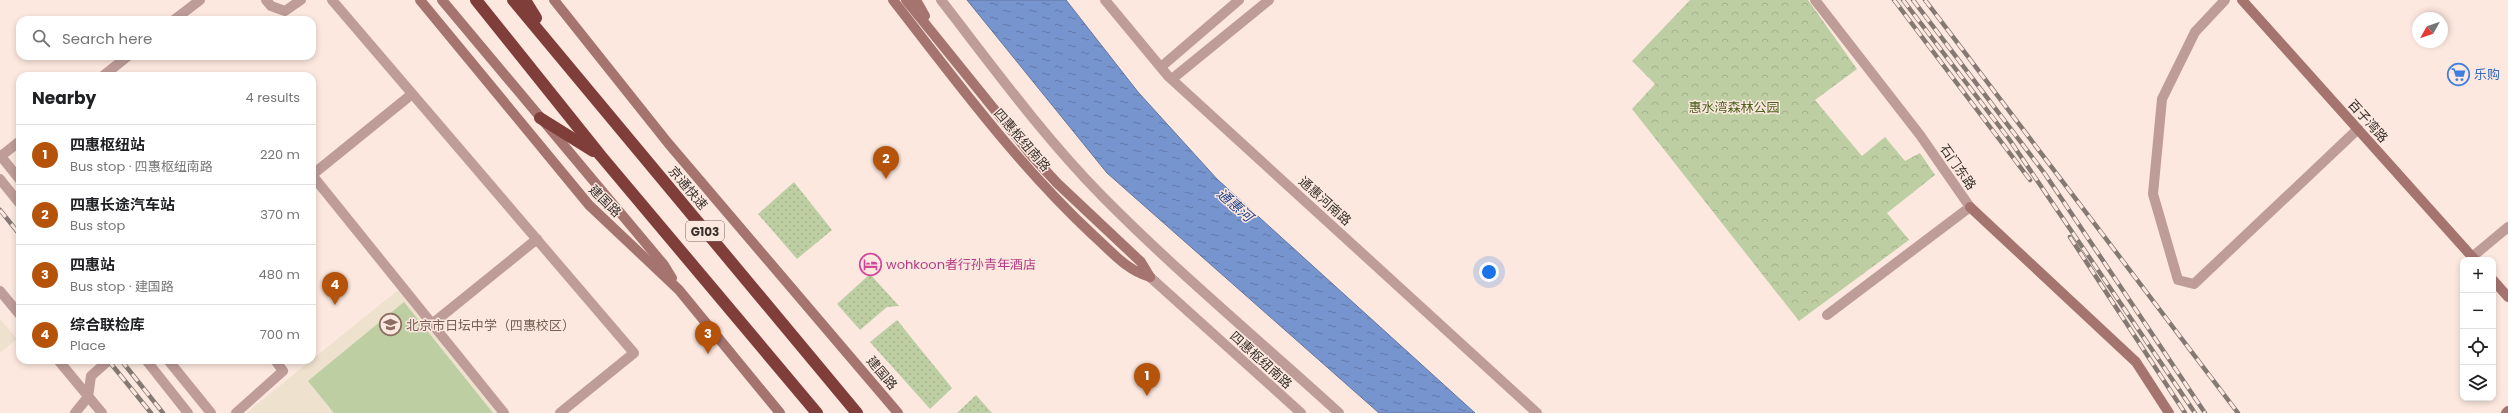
<!DOCTYPE html>
<meta charset="utf-8">
<style>
body{margin:0;font-family:Poppins,"Noto Sans SC",sans-serif;background:#f6f6f6;color:#202124}
.controls{position:absolute;right:12px;bottom:12px;display:grid;overflow:hidden;border-radius:8px;box-shadow:0 2px 6px #0003}
.controls button{width:36px;height:36px;display:grid;place-items:center;padding:0;border:0;border-bottom:1px solid #e0e0e0;background:#fff;color:#202124;font:20px sans-serif}
.compass{position:absolute;left:2412px;top:12px;width:36px;height:36px;border-radius:50%;background:#fff;box-shadow:0 2px 6px #0003;rotate:230deg}
.you{position:absolute;left:1489px;top:272px;width:14px;height:14px;margin:-10px;border:3px solid #fff;border-radius:50%;background:#1a73e8;box-shadow:0 0 0 6px #1a73e833}
.badge{display:grid;place-items:center;width:26px;height:26px;border-radius:50%;background:#b45309;color:#fff;font-size:13px;font-weight:700}
.pin{position:absolute;translate:-50% -33px;filter:drop-shadow(0 1px 2px #0008)}
.pin::after{content:'';position:absolute;top:21px;width:14px;height:12px;background:inherit;clip-path:polygon(0 0,100% 0,50% 100%)}
.list{margin:0;padding:0;list-style:none}
h2{display:flex;justify-content:space-between;align-items:center;height:52px;margin:0;padding:0 16px;font-size:17px}
h2 small{font-size:13px;font-weight:400;color:#757577}
.list li{display:grid;grid-template-columns:26px 1fr auto;gap:12px;align-items:center;box-sizing:border-box;height:60px;padding:0 16px;border-top:1px solid #e0e0e0}
.list b{display:block;font-size:15px;white-space:nowrap}
.list p{margin:0;font-size:13px;white-space:nowrap;color:#757577}
.list em{font-size:13px;font-style:normal;color:#757577}
.icon{flex:none;width:22px;height:22px;fill:none;stroke:currentColor;stroke-width:2;stroke-linecap:round;stroke-linejoin:round}
.map{position:relative;flex:none;width:2508px;height:413px;overflow:hidden}
.search{position:absolute;background:#fff;box-shadow:0 2px 6px #0003;left:16px;top:16px;width:300px;height:44px;display:flex;align-items:center;gap:10px;box-sizing:border-box;padding:0 14px;border-radius:12px;color:#757577;font-size:15px}
.panel{position:absolute;background:#fff;box-shadow:0 2px 6px #0003;left:16px;top:72px;width:300px;height:292px;border-radius:12px}
.map>svg:first-child{display:block}
.education{fill:#eee1cd}
.grass{fill:#bdcea3}
.park{fill:url(#park-crowns)}
.garden{fill:url(#garden-dots)}
.water{fill:url(#water-ripples);stroke:#63769e}
.lines{fill:none;stroke-linecap:round;stroke-linejoin:round}
.street{stroke:#be9c98;stroke-width:10}
.secondary{stroke:#a5746f;stroke-width:10}
.highway{stroke:#803e3a;stroke-width:12}
.rail-casing{stroke:#857973;stroke-width:4.5}
.rail{stroke:#fce8df;stroke-width:3;stroke-dasharray:9;stroke-linecap:butt}
.street-bridge{stroke:#be9c98;stroke-width:10}
.labels{text-anchor:middle;dominant-baseline:central;stroke-width:3;stroke-linejoin:round;paint-order:stroke}
.shield{fill:#fce8df;stroke:#736862;stroke-width:1}
.shield-label{font-size:12px;font-weight:bold;fill:#38312d}
.shop-label{font-size:13px;fill:#366cbe;stroke:#fce8df;text-anchor:start}
.park-label{font-size:13px;fill:#4a601c;stroke:#fce8df}
.street-label{font-size:13px;fill:#38312d;stroke:#fce8df}
.hotel-label{font-size:13px;fill:#b23c85;stroke:#fce8df;text-anchor:start}
.education-label{font-size:13px;fill:#785e54;stroke:#fce8df;text-anchor:start}
.water-label{font-size:14px;font-style:italic;fill:#25478c;stroke:#fce8df}
</style>
<div class="map">
<svg width="2508" height="413" viewBox="0 0 2508 413">
<defs>
<pattern id="park-crowns" width="20" height="18" patternUnits="userSpaceOnUse"><rect width="20" height="18" fill="#bdcea3"/><path d="M2 6a3 3 0 1 1 6 0M12 15a3 3 0 1 1 6 0" fill="none" stroke="#a3b18d"/></pattern>
<pattern id="garden-dots" width="8" height="8" patternUnits="userSpaceOnUse"><rect width="8" height="8" fill="#bdcea3"/><path d="M2 2h.1M6 6h.1" fill="none" stroke="#a3b18d" stroke-width="1.8" stroke-linecap="round"/></pattern>
<pattern id="water-ripples" width="26" height="14" patternUnits="userSpaceOnUse"><rect width="26" height="14" fill="#7694ce"/><path d="M2 4q2-2 4 0t4 0M15 11q2-2 4 0t4 0" fill="none" stroke="#6279a8"/></pattern>
</defs>
<rect width="100%" height="100%" fill="#fce8df"/>
<g class="education">
<path d="M398 290 497 413H246Z"/>
<path d="M0 319 17 339 0 353Z"/>
</g>
<path class="grass" d="M404 302 493 413H334L308 381Z"/>
<path class="park" d="M1690 0H1808L1857 69 1815 100 1862 156 1885 137 1905 161 1920 153 1935 175 1887 213 1909 240 1799 321 1632 109 1655 84 1632 61Z"/>
<g class="garden">
<path d="M794 182 832 230 797 259 758 214Z"/>
<path d="M870 274 899 306 887 307 860 330 837 304Z"/>
<path d="M897 320 952 388 930 409 870 342Z"/>
<path d="M976 395 992 413H957Z"/>
</g>
<path class="water" d="M967 0H1066L1138 92 1217 179 1475 413H1379L1107 173Z"/>
<g class="lines">
<g class="street">
<path d="M266 0 271 6 285 11 301 0"/>
<path d="M941 0C993 67 1043 136 1102 196 1177 272 1260 341 1339 413"/>
<path d="M1105 0 1168 76 1537 413"/>
<path d="M1815 0 1920 135 1970 207 1827 315"/>
<path d="M2225 0 2195 32 2162 99 2153 194 2178 280 2194 284 2358 129"/>
<path d="M174 20 200 0"/>
<path d="M1161 67 1239 0"/>
<path d="M103 76 128 56"/>
<path d="M1172 79 1269 0"/>
<path d="M0 155 20 180"/>
<path d="M1 156 20 141"/>
<path d="M312 175 504 413"/>
<path d="M0 179 20 204"/>
<path d="M2472 257 2508 227"/>
<path d="M1150 277 1301 413"/>
<path d="M0 291 20 315"/>
<path d="M58 360 102 413"/>
<path d="M146 360 188 413"/>
<path d="M168 360 211 413"/>
<path d="M75 413 88 397 91 376 109 360"/>
<path d="M236 413 283 371 275 360"/>
</g>
<g class="secondary">
<path d="M420 0 589 205 679 290 780 413"/>
<path d="M442 0 664 265 672 278"/>
<path d="M554 0 668 143 898 413"/>
<path d="M893 0C956 81 1017 164 1093 235 1111 251 1126 270 1150 277"/>
<path d="M906 0 1032 156 1057 183 1141 262 1150 277"/>
<path d="M916 0 925 16"/>
<path d="M2242 0 2475 260"/>
<path d="M1970 207 2136 362 2169 413"/>
<path d="M2493 280 2508 297"/>
<path d="M2506 413 2508 411"/>
</g>
<g class="highway">
<path d="M476 0 601 156 817 413"/>
<path d="M513 0 857 413"/>
<path d="M525 0 536 18"/>
<path d="M540 118 593 151"/>
</g>
<defs>
<g id="rail">
<path d="M1894 0 2030 180"/>
<path d="M1903 0 2009 139 2195 413"/>
<path d="M1913 0 2045 174 2205 413"/>
<path d="M1925 0 2238 413"/>
<path d="M0 210 20 235"/>
<path d="M2070 237 2185 413"/>
<path d="M108 360 151 413"/>
<path d="M121 360 163 413"/>
</g>
</defs>
<use href="#rail" class="rail-casing"/>
<use href="#rail" class="rail"/>
<g class="street-bridge">
<path d="M332 0 634 353 560 413"/>
<path d="M312 175 412 94"/>
<path d="M432 324 537 239"/>
</g>
</g>
<defs>
<symbol id="supermarket-ring" viewBox="-11 -11 22 22"><circle r="9.5" fill="#fce8df" stroke="#3f7fe0" stroke-width="1.5"/><path d="M-6-5.5h2.5l.6 2H6L4.5 2H-2.5L-4.4-4H-6ZM-1.5 3.2a1.3 1.3 0 1 0 .1 0ZM3 3.2a1.3 1.3 0 1 0 .1 0Z" fill="#3f7fe0"/></symbol>
<symbol id="hotel-ring" viewBox="-11 -11 22 22"><circle r="9.5" fill="#fce8df" stroke="#d1479c" stroke-width="1.5"/><path d="M-6-4.5h1.5V1H6V5H4.5V3h-9V5H-6ZM-4 0a1.8 1.8 0 1 1 3.6 0ZM.5 0V-2.5h3Q6-2.5 6 0Z" fill="#d1479c"/></symbol>
<symbol id="school-ring" viewBox="-11 -11 22 22"><circle r="9.5" fill="#fce8df" stroke="#8d6e63" stroke-width="1.5"/><path d="M0-5L7-2L0 1L-7-2ZM-4 1L0 2.5L4 1V4Q0 6-4 4Z" fill="#8d6e63"/></symbol>
</defs>
<g fill-rule="evenodd">
<use href="#supermarket-ring" x="2446" y="62" width="25" height="25"/>
<use href="#hotel-ring" x="858" y="252" width="25" height="25"/>
<use href="#school-ring" x="378" y="312" width="25" height="25"/>
</g>
<g class="labels">
<rect class="shield" x="686" y="221" width="38" height="20" rx="3"/>
<g class="shield-label">
<text x="705" y="231">G103</text>
</g>
<g class="shop-label">
<text x="2474" y="74">乐购</text>
</g>
<g class="park-label">
<text x="1734" y="107">惠水湾森林公园</text>
</g>
<g class="street-label">
<text transform="translate(2368 121) rotate(48)">百子湾路</text>
<text transform="translate(1022 140) rotate(49)">四惠枢纽南路</text>
<text transform="translate(1958 167) rotate(55)">石门东路</text>
<text transform="translate(688 188) rotate(50)">京通快速</text>
<text transform="translate(605 201) rotate(45)">建国路</text>
<text transform="translate(1325 201) rotate(42)">通惠河南路</text>
<text transform="translate(1261 360) rotate(42)">四惠枢纽南路</text>
<text transform="translate(882 373) rotate(50)">建国路</text>
</g>
<g class="hotel-label">
<text x="886" y="264">wohkoon者行孙青年酒店</text>
</g>
<g class="education-label">
<text x="406" y="325">北京市日坛中学（四惠校区）</text>
</g>
<g class="water-label">
<text transform="translate(1235 205) rotate(41)">通惠河</text>
</g>
</g>
</svg>
<div class="controls">
<button>+</button>
<button>−</button>
<button><svg class="icon" aria-label="locate" viewBox="0 0 24 24"><circle cx="12" cy="12" r="6"/><path d="M12 2v4M12 18v4M2 12h4M18 12h4"/></svg></button>
<button><svg class="icon" aria-label="layers" viewBox="0 0 24 24"><path d="M12 4l9 5-9 5-9-5zM3 14l9 5 9-5"/></svg></button>
</div>
<svg class="compass" viewBox="-18 -18 36 36"><path d="M0-13l5 13h-10z" fill="#e53935"/><path d="M0 13l5-13h-10z" fill="#757577"/></svg>
<div class="you"></div>
<div class="pin badge" style="left:1147px;top:396px">1</div>
<div class="pin badge" style="left:886px;top:179px">2</div>
<div class="pin badge" style="left:708px;top:354px">3</div>
<div class="pin badge" style="left:335px;top:305px">4</div>
<div class="search"><svg class="icon" aria-label="search" viewBox="0 0 24 24"><circle cx="10" cy="10" r="6"/><path d="M15 15l6 6"/></svg>Search here</div>
<section class="panel">
<h2>Nearby<small>4 results</small></h2>
<ul class="list">
<li><span class="badge">1</span><div><b>四惠枢纽站</b><p>Bus stop · 四惠枢纽南路</p></div><em>220 m</em></li>
<li><span class="badge">2</span><div><b>四惠长途汽车站</b><p>Bus stop</p></div><em>370 m</em></li>
<li><span class="badge">3</span><div><b>四惠站</b><p>Bus stop · 建国路</p></div><em>480 m</em></li>
<li><span class="badge">4</span><div><b>综合联检库</b><p>Place</p></div><em>700 m</em></li>
</ul>
</section>
</div>
